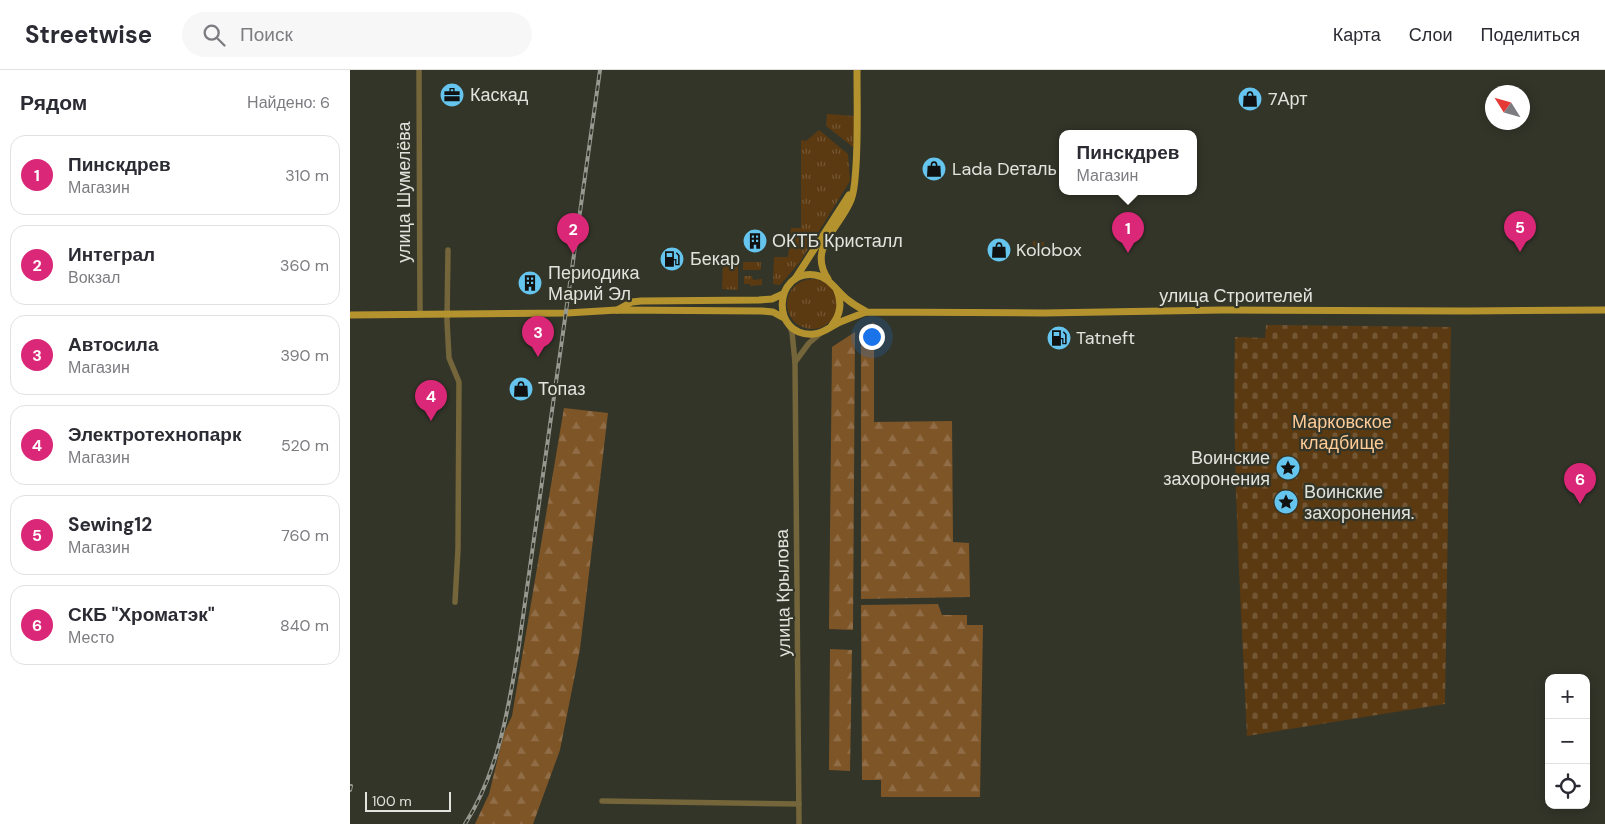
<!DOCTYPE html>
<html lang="ru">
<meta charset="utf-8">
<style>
body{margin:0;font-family:"DM Sans",sans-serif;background:#f7f7f7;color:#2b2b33}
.controls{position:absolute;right:15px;bottom:15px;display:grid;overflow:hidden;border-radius:10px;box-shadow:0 2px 12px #0003}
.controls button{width:45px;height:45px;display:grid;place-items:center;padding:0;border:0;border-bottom:1px solid #e1e1e2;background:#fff;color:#2b2b33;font:25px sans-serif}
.compass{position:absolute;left:1135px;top:15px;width:45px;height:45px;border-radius:50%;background:#fff;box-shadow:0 2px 12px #0003;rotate:307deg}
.scale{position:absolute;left:15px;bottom:12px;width:86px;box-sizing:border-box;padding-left:5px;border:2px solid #e2e3dc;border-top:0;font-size:14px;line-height:18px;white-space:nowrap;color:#e2e3dc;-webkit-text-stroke:4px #333529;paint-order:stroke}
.you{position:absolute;left:521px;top:266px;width:18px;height:18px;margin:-12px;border:4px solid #fff;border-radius:50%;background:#1a73e8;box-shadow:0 0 0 8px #1a73e833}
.badge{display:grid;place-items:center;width:32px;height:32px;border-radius:50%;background:#db2777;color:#fff;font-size:16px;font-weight:700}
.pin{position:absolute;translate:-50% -41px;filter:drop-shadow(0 1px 2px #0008)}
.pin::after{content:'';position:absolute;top:26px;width:18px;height:15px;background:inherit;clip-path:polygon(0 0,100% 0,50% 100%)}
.popup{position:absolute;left:709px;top:60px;width:138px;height:65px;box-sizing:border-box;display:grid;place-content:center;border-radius:10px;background:#fff;filter:drop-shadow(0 1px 4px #0005);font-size:16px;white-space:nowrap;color:#7c7c81}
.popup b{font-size:19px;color:#2b2b33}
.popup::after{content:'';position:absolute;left:50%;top:100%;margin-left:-10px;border:10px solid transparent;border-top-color:#fff}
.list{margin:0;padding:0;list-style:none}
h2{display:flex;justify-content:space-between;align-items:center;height:65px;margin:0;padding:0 20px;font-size:21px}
h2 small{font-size:16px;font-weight:400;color:#7c7c81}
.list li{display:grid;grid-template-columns:32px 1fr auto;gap:15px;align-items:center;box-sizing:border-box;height:80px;margin:0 10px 10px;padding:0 10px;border:1px solid #e1e1e2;border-radius:15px}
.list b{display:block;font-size:19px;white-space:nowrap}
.list p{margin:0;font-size:16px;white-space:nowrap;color:#7c7c81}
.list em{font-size:16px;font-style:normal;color:#7c7c81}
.icon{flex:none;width:28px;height:28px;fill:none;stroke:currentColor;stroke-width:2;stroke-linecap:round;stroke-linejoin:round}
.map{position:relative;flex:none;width:1255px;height:754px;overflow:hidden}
header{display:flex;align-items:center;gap:30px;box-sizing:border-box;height:70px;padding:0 25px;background:#fff;border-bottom:1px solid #e1e1e2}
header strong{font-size:24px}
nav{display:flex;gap:28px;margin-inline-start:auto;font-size:18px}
.search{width:350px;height:45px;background:#f7f7f7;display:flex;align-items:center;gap:12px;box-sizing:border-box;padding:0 18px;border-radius:28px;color:#7c7c81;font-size:19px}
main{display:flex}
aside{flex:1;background:#fff}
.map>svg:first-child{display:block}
.grass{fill:url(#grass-tufts)}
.forest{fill:url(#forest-firs)}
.cemetery{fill:url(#cemetery-stones)}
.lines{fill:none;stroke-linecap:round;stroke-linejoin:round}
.minor{stroke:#74653a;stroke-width:5.5}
.major{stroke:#b4932f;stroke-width:7}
.rail-casing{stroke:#97988f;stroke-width:4}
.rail{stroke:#333529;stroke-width:2;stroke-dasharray:5.5;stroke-linecap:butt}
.labels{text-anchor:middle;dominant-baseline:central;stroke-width:4.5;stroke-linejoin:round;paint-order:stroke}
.poi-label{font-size:18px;fill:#e2e3dc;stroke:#333529;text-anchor:start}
.street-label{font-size:18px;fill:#e2e3dc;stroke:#333529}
.park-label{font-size:18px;fill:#ffcb96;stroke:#333529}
</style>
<header>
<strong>Streetwise</strong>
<div class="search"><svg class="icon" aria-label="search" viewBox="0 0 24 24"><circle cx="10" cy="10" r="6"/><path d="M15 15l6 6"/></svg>Поиск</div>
<nav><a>Карта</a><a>Слои</a><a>Поделиться</a></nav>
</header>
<main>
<aside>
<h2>Рядом<small>Найдено: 6</small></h2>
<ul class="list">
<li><span class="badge">1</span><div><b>Пинскдрев</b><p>Магазин</p></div><em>310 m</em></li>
<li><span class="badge">2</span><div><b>Интеграл</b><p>Вокзал</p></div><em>360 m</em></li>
<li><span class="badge">3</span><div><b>Автосила</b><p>Магазин</p></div><em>390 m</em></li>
<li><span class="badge">4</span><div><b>Электротехнопарк</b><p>Магазин</p></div><em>520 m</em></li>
<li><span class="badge">5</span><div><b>Sewing12</b><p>Магазин</p></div><em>760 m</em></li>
<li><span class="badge">6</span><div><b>СКБ &quot;Хроматэк&quot;</b><p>Место</p></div><em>840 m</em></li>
</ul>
</aside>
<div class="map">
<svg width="1255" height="754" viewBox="0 0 1255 754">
<defs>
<pattern id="grass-tufts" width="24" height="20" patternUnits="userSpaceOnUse" patternTransform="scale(1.25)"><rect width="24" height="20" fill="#5c3a11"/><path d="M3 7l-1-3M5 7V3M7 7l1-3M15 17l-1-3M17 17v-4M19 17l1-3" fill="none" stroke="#735633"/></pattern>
<pattern id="forest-firs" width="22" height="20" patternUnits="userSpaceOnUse" patternTransform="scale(1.25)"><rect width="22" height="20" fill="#7e5527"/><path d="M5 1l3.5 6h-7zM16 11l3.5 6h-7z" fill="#906d46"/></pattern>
<pattern id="cemetery-stones" width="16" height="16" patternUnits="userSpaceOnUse" patternTransform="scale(1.25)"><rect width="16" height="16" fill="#5c3a11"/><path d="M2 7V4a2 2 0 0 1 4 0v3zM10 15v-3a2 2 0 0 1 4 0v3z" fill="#735633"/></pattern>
</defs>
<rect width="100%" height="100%" fill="#333529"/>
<g class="grass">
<path d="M477 44 504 46 503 77 476 56Z"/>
<path d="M469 60 498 84 500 111 450 192 430 215 423 214 424 187H438L441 158H451V70L456 71Z"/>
<path d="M683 171 694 172 693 185H683Z"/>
<path d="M373 191 388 192V220L372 219Z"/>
<rect x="393" y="192" width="18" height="8"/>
<path d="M394 206H402L403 210 412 209V215L400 216V214H394Z"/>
<circle cx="462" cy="234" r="25"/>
</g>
<g class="forest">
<path d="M524 252V352L602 351 603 472 619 473 620 527 511 529V259Z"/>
<path d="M505 262 503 560 479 559 482 277Z"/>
<path d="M214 338 258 343 230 579 210 680 183 754H125L139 724 154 663 162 646Z"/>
<path d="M588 534 592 545H617V555H633L630 727H531V710H512L511 535Z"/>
<path d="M480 579 502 580 500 701 479 700Z"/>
</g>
<path class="cemetery" d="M916 255 1101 257 1095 634 897 666C891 533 882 400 885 267L915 268Z"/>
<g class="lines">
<g class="minor">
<path d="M69 0 70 244"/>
<path d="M98 180 97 251 99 288 109 312 108 479 105 532"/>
<path d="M439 255 442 262 445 292 449 754"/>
<path d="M445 292 459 273 471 263"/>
<path d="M252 731 449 734"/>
</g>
<g class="major">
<path d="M445 209 499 125"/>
<path d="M478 209C457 178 490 158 501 130 505 120 505 108 506 96 508 64 507 32 507 0"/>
<path d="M267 240 282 232 291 231 409 230 422 229 433 224"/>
<path d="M517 242C510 238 504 235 498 230 486 221 480 207 465 205 423 199 420 268 464 264 473 263 480 257 488 253 498 249 507 245 517 242L694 243 872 240 1116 241 1255 240"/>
<path d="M0 245 217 243 267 240 412 241 423 242 434 248"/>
<path d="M482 255C491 244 492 233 487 221"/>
</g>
<defs>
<g id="rail">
<path d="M0 720 1 716"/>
<path d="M115 754C149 701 159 636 169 575L250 0"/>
</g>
</defs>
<use href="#rail" class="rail-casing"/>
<use href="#rail" class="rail"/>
</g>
<defs>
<symbol id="office-disc" viewBox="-11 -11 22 22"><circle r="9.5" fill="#65c5ee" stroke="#333529"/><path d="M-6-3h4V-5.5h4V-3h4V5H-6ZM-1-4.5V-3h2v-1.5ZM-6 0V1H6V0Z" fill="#111"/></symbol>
<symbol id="shop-disc" viewBox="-11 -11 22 22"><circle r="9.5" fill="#65c5ee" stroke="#333529"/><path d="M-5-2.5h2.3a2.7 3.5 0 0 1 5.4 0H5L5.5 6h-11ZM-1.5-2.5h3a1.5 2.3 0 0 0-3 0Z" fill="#111"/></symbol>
<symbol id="building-disc" viewBox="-11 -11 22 22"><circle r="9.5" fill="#65c5ee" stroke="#333529"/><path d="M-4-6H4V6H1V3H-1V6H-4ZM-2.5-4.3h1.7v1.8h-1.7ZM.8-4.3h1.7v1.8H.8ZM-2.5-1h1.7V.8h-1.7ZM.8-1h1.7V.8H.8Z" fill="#111"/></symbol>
<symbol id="fuel-disc" viewBox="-11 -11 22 22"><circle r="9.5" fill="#65c5ee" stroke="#333529"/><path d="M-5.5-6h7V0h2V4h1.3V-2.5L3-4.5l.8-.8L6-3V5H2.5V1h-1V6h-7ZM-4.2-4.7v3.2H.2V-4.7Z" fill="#111"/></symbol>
<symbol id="sight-disc" viewBox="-11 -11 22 22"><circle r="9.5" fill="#65c5ee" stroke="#333529"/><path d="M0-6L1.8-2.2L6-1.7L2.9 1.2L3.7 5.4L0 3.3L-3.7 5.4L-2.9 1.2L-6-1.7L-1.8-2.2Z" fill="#111"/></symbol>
</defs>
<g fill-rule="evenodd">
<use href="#office-disc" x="88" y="11" width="28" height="28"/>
<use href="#shop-disc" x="886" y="15" width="28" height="28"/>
<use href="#shop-disc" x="570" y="85" width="28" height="28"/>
<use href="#building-disc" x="391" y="157" width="28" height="28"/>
<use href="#shop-disc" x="635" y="166" width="28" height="28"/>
<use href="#fuel-disc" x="308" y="175" width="28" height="28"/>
<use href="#building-disc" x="166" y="199" width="28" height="28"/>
<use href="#fuel-disc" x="695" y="254" width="28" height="28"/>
<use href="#shop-disc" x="157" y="305" width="28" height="28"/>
<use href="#sight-disc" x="924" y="384" width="28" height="28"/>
<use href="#sight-disc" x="922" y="418" width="28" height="28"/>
</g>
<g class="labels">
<g class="poi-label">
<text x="120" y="25">Каскад</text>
<text x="918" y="29">7Арт</text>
<text x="602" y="99">Lada Dеталь</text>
<text x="422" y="171">ОКТБ Кристалл</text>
<text x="666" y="180">Kolobox</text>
<text x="340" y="189">Бекар</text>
<text x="198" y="203">Периодика<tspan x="198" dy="21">Марий Эл</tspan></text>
<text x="726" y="268">Tatneft</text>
<text x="188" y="319">Топаз</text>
<text x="920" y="388" text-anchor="end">Воинские<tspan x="920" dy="21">захоронения</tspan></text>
<text x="954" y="422">Воинские<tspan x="954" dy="21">захоронения.</tspan></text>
</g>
<g class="street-label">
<text transform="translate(54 122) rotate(-90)">улица Шумелёва</text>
<text x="886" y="226">улица Строителей</text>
<text transform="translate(433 523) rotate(-91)">улица Крылова</text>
</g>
<g class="park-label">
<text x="992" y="352">Марковское<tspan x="992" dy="21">кладбище</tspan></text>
</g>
</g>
</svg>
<div class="controls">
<button>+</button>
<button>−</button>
<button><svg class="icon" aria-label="locate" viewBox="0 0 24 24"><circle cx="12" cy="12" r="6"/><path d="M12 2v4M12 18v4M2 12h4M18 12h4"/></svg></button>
</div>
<svg class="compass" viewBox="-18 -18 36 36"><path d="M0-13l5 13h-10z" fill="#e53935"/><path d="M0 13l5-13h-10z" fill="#7c7c81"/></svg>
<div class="scale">100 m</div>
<div class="you"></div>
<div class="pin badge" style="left:778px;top:183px">1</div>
<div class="popup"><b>Пинскдрев</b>Магазин</div>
<div class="pin badge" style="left:223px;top:184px">2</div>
<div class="pin badge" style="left:188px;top:287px">3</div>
<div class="pin badge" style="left:81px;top:351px">4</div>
<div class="pin badge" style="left:1170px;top:182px">5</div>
<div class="pin badge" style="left:1230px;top:434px">6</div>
</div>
</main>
